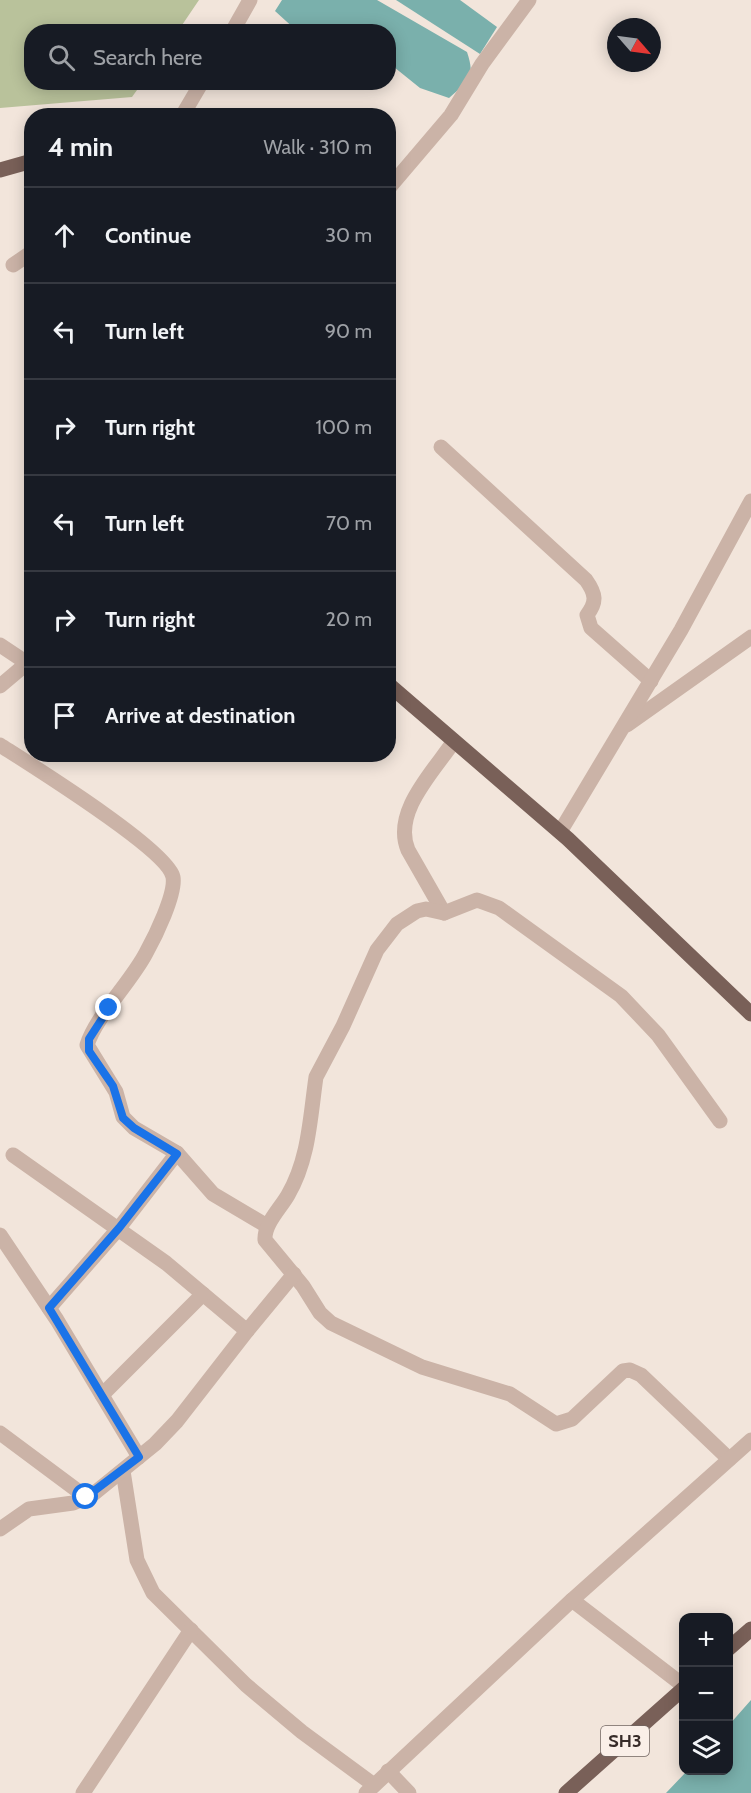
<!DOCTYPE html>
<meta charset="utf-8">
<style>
body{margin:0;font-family:Cabin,sans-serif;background:#242831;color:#f1f3f6}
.controls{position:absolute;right:18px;bottom:18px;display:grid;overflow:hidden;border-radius:12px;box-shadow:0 3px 15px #0003}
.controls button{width:54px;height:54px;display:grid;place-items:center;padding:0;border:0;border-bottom:2px solid #363941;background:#171b24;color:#f1f3f6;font:30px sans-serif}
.compass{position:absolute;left:607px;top:18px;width:54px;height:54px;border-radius:50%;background:#171b24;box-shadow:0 3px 15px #0003;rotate:118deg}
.stop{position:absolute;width:18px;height:18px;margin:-14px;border:4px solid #1a73e8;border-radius:50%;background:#fff}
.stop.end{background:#1a73e8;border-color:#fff;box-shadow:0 2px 6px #0008}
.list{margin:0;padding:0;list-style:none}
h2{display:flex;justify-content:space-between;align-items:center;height:78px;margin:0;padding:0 24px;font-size:26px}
h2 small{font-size:20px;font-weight:400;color:#9ea1a6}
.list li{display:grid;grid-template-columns:39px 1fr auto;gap:18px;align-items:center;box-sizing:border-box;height:96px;padding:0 24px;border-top:2px solid #363941}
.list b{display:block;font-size:22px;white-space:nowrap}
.list em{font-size:20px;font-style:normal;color:#9ea1a6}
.icon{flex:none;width:33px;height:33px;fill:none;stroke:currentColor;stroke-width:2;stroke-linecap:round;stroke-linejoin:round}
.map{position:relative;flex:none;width:751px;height:1793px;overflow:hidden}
.search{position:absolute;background:#171b24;box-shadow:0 3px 15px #0003;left:24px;top:24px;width:372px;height:66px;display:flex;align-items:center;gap:15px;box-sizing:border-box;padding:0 21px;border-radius:24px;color:#9ea1a6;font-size:22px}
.panel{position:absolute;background:#171b24;box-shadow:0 3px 15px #0003;left:24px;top:108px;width:372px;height:654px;border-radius:24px}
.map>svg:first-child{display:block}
.green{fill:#b9c29b}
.water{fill:#7ab0ac}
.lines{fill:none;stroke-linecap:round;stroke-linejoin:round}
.minor{stroke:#cbb3a7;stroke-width:15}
.major{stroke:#796058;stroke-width:15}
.route{stroke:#1a73e8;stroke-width:8}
.labels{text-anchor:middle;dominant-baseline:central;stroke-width:5;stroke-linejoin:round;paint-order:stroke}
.shield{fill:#faefe8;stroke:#726662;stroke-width:1.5}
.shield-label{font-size:18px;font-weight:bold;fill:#372b28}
</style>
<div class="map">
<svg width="751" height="1793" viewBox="0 0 751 1793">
<rect width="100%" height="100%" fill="#f2e5db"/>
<path class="green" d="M0 0H199L178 31 32 32V82L142 83 132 97 0 108Z"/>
<g class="water">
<path d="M282 0H377L467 52C476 79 468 81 449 98L420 88 389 63 388 32 297 31 275 11Z"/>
<path d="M396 0H460L497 27 480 54Z"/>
<path d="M751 1700V1793H666L687 1771 728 1770 729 1725Z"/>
</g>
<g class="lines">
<g class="minor">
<path d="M232 32 250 0"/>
<path d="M182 116 202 82"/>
<path d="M388 189 451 115 482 64 529 0"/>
<path d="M13 265 32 252"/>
<path d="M441 447 586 580C596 594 597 602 587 615L591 628 651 681"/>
<path d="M0 645 27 663"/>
<path d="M0 686 32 659"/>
<path d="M627 725 751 637"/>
<path d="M0 745C28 763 168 850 173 877 176 894 155 937 146 953 131 982 96 1016 87 1045L116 1092 123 1117 134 1128 177 1153 213 1194 267 1226"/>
<path d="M560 832 681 630 751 501"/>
<path d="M444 913 408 850C392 812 434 771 454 741"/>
<path d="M720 1121 658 1035 621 996 499 908 477 900 444 913 426 909 417 911 397 924 377 950 343 1026 316 1077C310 1118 309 1159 288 1195 280 1209 264 1224 265 1240L303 1286 320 1313 331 1323 422 1367 510 1394 556 1424 572 1419 623 1371 630 1370 641 1375 729 1459"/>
<path d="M13 1155 166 1263 247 1331"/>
<path d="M0 1235 57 1320 139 1457"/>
<path d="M49 1308 119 1228 177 1153"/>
<path d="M102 1395 203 1294"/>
<path d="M0 1433 86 1497"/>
<path d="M123 1471 137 1560 153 1593 246 1685 302 1732 374 1785"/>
<path d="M0 1529 29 1509 73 1503 92 1495 155 1444 177 1421 247 1331 294 1274"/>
<path d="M572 1600 684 1686"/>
<path d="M388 1771 409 1793"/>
<path d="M83 1793 191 1630"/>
<path d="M366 1793 572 1600 751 1440"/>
</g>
<g class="major">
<path d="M0 170 32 161"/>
<path d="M388 684 568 839 751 1014"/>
<path d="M728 1649 751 1629"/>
<path d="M566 1793 684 1688"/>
</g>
</g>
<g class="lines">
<path class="route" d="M86 1497 139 1457 49 1308 119 1228 177 1154 134 1128 123 1118 113 1086 89 1051V1039L109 1008"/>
</g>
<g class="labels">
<rect class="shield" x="601" y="1726" width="48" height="30" rx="4.5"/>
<g class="shield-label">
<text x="625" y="1741">SH3</text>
</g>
</g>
</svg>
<div class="controls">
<button>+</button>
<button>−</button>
<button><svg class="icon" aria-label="layers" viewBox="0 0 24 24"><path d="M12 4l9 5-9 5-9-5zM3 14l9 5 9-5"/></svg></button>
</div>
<svg class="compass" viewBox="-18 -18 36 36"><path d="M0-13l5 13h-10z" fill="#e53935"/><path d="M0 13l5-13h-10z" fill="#9ea1a6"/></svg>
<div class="stop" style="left:86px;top:1497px"></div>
<div class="stop end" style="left:109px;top:1008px"></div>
<div class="search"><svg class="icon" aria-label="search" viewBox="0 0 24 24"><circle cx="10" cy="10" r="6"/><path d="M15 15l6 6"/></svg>Search here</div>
<section class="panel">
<h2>4 min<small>Walk · 310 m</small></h2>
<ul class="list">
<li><svg class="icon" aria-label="ahead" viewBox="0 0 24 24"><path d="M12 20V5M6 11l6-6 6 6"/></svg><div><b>Continue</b></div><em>30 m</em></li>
<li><svg class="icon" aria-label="left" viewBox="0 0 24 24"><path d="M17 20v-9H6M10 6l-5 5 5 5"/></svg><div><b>Turn left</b></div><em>90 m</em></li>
<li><svg class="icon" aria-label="right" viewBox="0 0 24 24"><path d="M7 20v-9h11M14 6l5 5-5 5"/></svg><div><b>Turn right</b></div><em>100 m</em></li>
<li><svg class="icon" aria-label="left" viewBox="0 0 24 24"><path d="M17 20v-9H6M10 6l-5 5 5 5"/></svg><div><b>Turn left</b></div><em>70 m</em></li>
<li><svg class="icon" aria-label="right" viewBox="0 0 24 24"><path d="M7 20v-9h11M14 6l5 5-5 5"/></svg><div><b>Turn right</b></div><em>20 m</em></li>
<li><svg class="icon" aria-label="arrive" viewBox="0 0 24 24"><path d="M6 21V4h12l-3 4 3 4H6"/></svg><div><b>Arrive at destination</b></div></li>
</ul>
</section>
</div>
